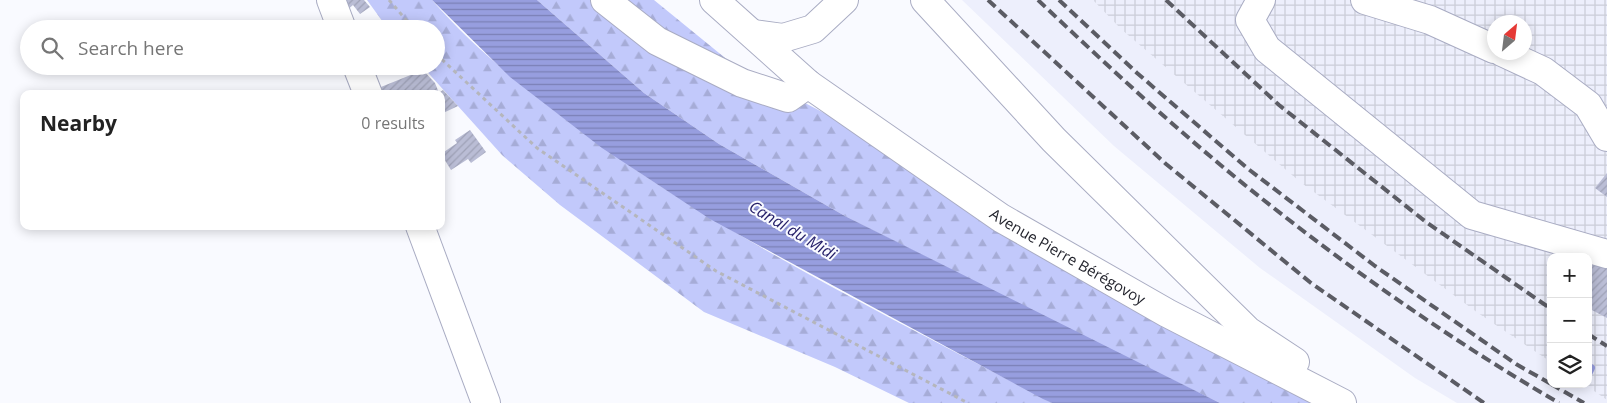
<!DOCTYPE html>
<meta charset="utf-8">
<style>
body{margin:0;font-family:"Open Sans",sans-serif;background:#f2f2f2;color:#222}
.controls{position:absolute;right:15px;bottom:15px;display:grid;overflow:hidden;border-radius:10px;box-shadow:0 2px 12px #0003}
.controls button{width:45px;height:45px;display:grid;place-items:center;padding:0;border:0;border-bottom:1px solid #e0e0e0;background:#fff;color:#222;font:25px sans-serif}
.compass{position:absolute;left:1487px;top:15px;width:45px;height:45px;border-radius:50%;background:#fff;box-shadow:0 2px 12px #0003;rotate:28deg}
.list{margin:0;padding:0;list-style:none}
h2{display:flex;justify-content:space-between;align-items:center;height:65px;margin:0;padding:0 20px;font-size:21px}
h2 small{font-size:16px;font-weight:400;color:#767676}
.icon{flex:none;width:28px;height:28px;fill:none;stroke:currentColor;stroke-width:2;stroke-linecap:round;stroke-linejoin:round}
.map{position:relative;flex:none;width:1607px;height:403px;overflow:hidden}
.search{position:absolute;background:#fff;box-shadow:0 2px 12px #0003;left:20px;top:20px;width:425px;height:55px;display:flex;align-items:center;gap:12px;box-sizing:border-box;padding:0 18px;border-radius:28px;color:#767676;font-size:19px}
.panel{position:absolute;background:#fff;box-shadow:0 2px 12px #0003;left:20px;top:90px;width:425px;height:140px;border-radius:10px}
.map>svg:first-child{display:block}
.built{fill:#edeffc}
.industrial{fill:url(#industrial-grid);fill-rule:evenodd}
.forest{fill:url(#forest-firs)}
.water{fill:url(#water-rules)}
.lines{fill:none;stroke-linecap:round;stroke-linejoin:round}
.stream{stroke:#979edf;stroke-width:8}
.building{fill:url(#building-hatch)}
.minor-casing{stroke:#a9acc3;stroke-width:30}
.major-casing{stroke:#a9acc3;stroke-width:30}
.path{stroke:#b5b6bc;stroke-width:3;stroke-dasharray:4 4;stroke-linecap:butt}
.minor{stroke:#fff;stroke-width:28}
.major{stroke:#fff;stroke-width:28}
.rail{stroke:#5b5c64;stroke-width:4;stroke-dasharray:10 5;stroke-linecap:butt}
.labels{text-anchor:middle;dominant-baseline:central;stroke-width:4;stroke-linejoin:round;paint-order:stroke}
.street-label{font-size:15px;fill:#1f2029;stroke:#f9faff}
.water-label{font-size:16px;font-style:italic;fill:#241e68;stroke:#f9faff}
</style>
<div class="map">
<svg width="1607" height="403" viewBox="0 0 1607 403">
<defs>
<pattern id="industrial-grid" width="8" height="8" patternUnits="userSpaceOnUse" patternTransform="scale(1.25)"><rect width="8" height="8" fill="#edeffc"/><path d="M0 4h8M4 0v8" fill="none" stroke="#cbcdd8"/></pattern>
<pattern id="forest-firs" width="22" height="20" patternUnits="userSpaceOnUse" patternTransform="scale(1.25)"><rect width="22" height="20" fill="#c2c9fb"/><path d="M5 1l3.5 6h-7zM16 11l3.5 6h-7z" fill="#a6acd7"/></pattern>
<pattern id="water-rules" width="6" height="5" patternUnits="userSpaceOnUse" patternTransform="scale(1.25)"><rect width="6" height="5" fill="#979edf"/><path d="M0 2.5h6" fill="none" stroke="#7b80b5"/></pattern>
<pattern id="building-hatch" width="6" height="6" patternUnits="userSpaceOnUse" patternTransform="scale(1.25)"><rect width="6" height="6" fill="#babdd5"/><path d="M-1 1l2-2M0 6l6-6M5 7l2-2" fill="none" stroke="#9fa2b7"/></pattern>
</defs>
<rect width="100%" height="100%" fill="#f9faff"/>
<path class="built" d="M962 0H1195L1551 286V384H1588L1607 325V403H1457L1415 378 1260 268 1114 146Z"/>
<path class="industrial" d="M1093 0H1607V400L1584 384H1588V257H1551V362L1478 313 1299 181 1121 29ZM1494 22H1524V52H1494Z"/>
<g class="forest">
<path d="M367 0H432C470 44 517 82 564 118 713 233 886 314 1052 403H909L835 367 704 312 560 205 502 155 422 66H436V29H388Z"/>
<path d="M537 0H654L735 66 879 142 1342 403H1220L1074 332 845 216 719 144 644 93Z"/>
</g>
<path class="water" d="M432 0H537L644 93 719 144 845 216 1220 403H1052L1043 399 710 219 602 148 510 77Z"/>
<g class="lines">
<path class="stream" d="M1588 374 1591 368"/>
</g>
<g class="building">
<path d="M341 0H364L370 7 360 14 353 5 346 11Z"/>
<path d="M423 70 435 83 439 93 443 90 458 106 441 114V94H378L376 89Z"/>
<path d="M470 130 486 152 471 163 468 159 451 170 441 154 457 143 455 140Z"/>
<path d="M1607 173V197L1595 188Z"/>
<path d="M1594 258 1607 268V318L1588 308V265Z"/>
</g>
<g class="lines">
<defs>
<g id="minor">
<path d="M331 0 342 29"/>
<path d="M1261 0 1250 20 1267 49 1472 215 1607 254"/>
<path d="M1365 0 1430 20 1494 49"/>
<path d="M1502 52 1543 71 1588 105 1607 137"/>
<path d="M357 66 368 94"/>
<path d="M420 226 486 403"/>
</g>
<g id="major">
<path d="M605 0 657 41 742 83 788 98 808 84"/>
<path id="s1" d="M714 0 808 84 1001 218 1167 313 1342 403"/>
<path d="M925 0 1054 140 1248 331 1295 362"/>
<path d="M753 34 783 38 813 29 844 0"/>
</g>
</defs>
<use href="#minor" class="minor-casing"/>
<use href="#major" class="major-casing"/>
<g class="path">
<path d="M389 0 414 29"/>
<path d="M436 54 537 148 716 271 968 403"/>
</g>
<use href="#minor" class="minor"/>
<use href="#major" class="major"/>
<g class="rail">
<path d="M988 0 1166 164 1311 283 1484 403"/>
<path d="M1038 0C1096 55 1155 110 1217 162 1321 249 1442 335 1559 403"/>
<path d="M1059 0 1137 73 1247 168 1375 266 1516 364 1551 384"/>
<path d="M1166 0 1279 105 1426 222 1551 309"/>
<path d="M1588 334 1607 346"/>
<path d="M1551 384 1584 403"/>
</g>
</g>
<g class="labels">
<g class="street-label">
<text stroke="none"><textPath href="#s1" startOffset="438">Avenue Pierre Bérégovoy</textPath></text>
</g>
<g class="water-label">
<text transform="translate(793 230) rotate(31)">Canal du Midi</text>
</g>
</g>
</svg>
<div class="controls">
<button>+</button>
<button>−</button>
<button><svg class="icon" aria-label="layers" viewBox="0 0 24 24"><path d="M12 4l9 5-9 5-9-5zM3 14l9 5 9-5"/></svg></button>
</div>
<svg class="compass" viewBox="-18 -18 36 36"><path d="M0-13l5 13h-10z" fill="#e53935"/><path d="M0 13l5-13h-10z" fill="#767676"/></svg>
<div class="search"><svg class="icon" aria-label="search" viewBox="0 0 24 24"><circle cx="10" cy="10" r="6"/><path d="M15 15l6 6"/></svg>Search here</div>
<section class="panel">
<h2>Nearby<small>0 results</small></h2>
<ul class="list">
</ul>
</section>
</div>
